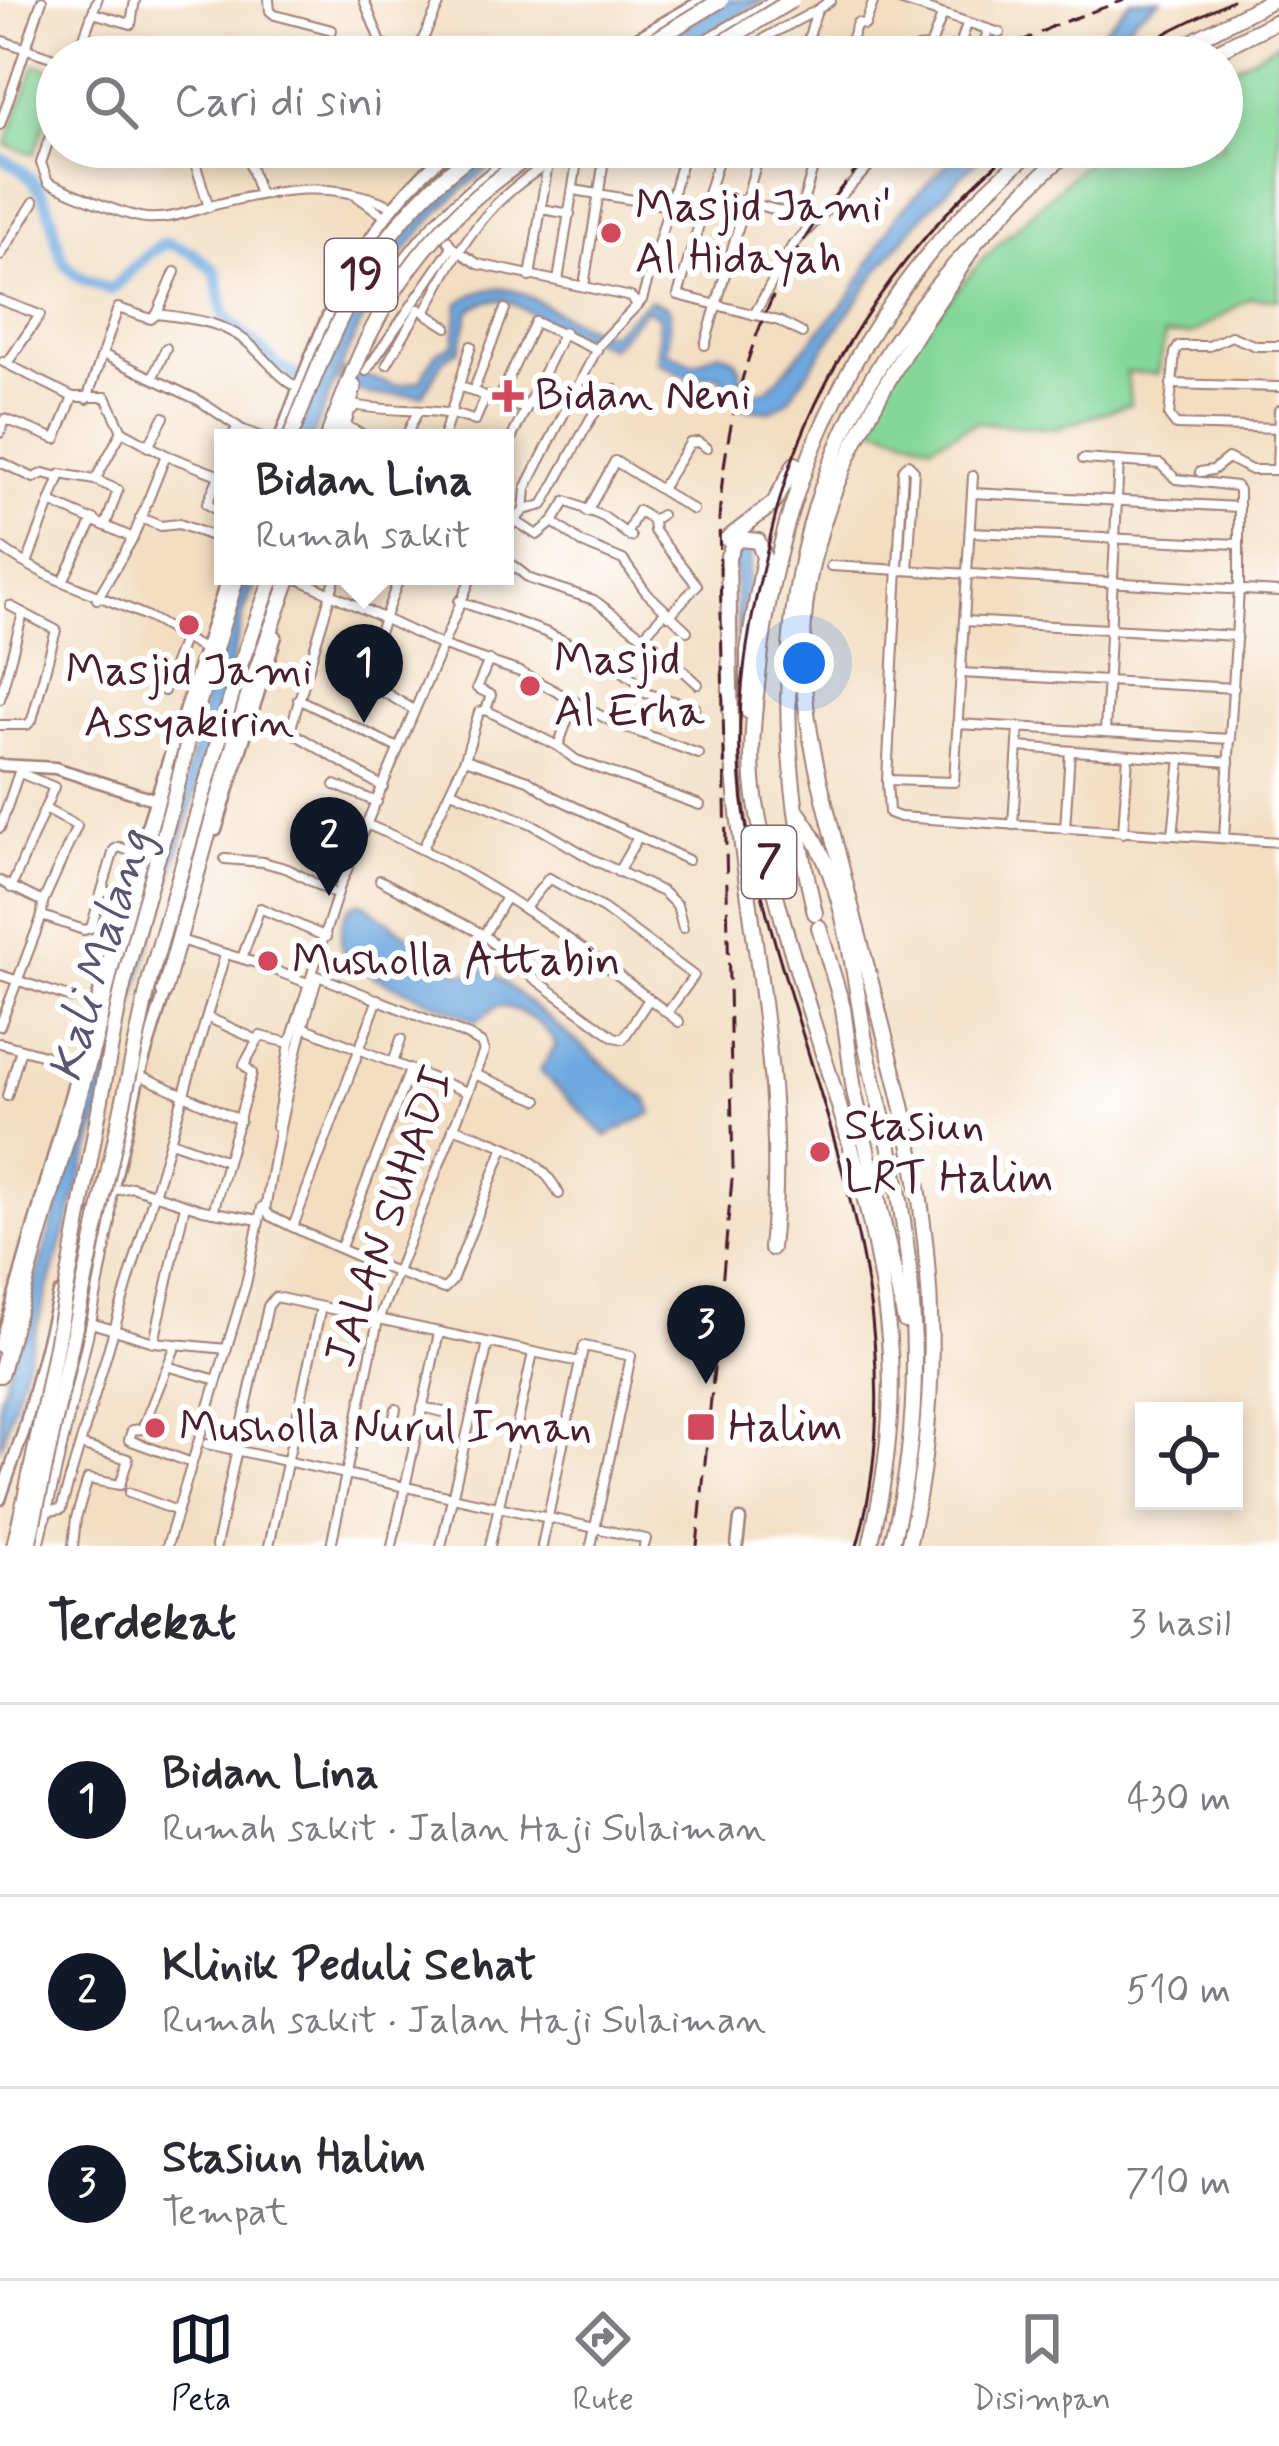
<!DOCTYPE html>
<html lang="id">
<meta charset="utf-8">
<style>
body{margin:0;font-family:Mynerve,sans-serif;background:#f2f2f3;color:#2b2b33}
.controls{position:absolute;right:36px;bottom:36px;display:grid;overflow:hidden;border-radius:0px;box-shadow:0 6px 18px #0003}
.controls button{width:108px;height:108px;display:grid;place-items:center;padding:0;border:0;border-bottom:3px solid #e1e1e2;background:#fff;color:#2b2b33;font:60px sans-serif}
.you{position:absolute;left:804px;top:663px;width:42px;height:42px;margin:-30px;border:9px solid #fff;border-radius:50%;background:#1a73e8;box-shadow:0 0 0 18px #1a73e833}
.badge{display:grid;place-items:center;width:78px;height:78px;border-radius:50%;background:#111827;color:#fff;font-size:39px;font-weight:700}
.pin{position:absolute;translate:-50% -99px;filter:drop-shadow(0 3px 6px #0008)}
.pin::after{content:'';position:absolute;top:63px;width:42px;height:36px;background:inherit;clip-path:polygon(0 0,100% 0,50% 100%)}
.popup{position:absolute;left:214px;top:429px;width:300px;height:156px;box-sizing:border-box;display:grid;place-content:center;border-radius:0px;background:#fff;filter:drop-shadow(0 3px 9px #0005);font-size:39px;white-space:nowrap;color:#7c7c81}
.popup b{font-size:45px;color:#2b2b33}
.popup::after{content:'';position:absolute;left:50%;top:100%;margin-left:-24px;border:24px solid transparent;border-top-color:#fff}
.list{margin:0;padding:0;list-style:none}
h2{display:flex;justify-content:space-between;align-items:center;height:156px;margin:0;padding:0 48px;font-size:51px}
h2 small{font-size:39px;font-weight:400;color:#7c7c81}
.list li{display:grid;grid-template-columns:78px 1fr auto;gap:36px;align-items:center;box-sizing:border-box;height:192px;padding:0 48px;border-top:3px solid #e1e1e2}
.list b{display:block;font-size:45px;white-space:nowrap}
.list p{margin:0;font-size:39px;white-space:nowrap;color:#7c7c81}
.list em{font-size:39px;font-style:normal;color:#7c7c81}
.icon{flex:none;width:66px;height:66px;fill:none;stroke:currentColor;stroke-width:2;stroke-linecap:round;stroke-linejoin:round}
.map{position:relative;flex:none;width:1279px;height:1546px;overflow:hidden}
.search{position:absolute;background:#fff;box-shadow:0 6px 18px #0003;left:36px;right:36px;top:36px;height:132px;display:flex;align-items:center;gap:30px;box-sizing:border-box;padding:0 42px;border-radius:66px;color:#7c7c81;font-size:45px}
.sheet{height:732px;background:#fff}
nav{display:flex;justify-content:space-around;align-items:center;box-sizing:border-box;height:168px;border-top:3px solid #e1e1e2;background:#fff;font-size:33px;color:#7c7c81}
nav a{display:grid;justify-items:center;gap:6px}
nav .on{color:#111827}
.map>svg:first-child{display:block}
.green{fill:#84d799;stroke:#677b62;stroke-width:3}
.water{fill:#6ea9df;stroke:#5c6485;stroke-width:3}
.lines{fill:none;stroke-linecap:round;stroke-linejoin:round}
.river{stroke:#6ea9df;stroke-width:12}
.street-casing{stroke:#9e7e76;stroke-width:12}
.secondary-casing{stroke:#9e7e76;stroke-width:15}
.primary-casing{stroke:#9e7e76;stroke-width:15}
.highway-casing{stroke:#9e7e76;stroke-width:18}
.street{stroke:#fff;stroke-width:8}
.secondary{stroke:#fff;stroke-width:10}
.primary{stroke:#fff;stroke-width:10}
.highway{stroke:#fff;stroke-width:14}
.tram{stroke:#4a1f2b;stroke-width:3}
.rail{stroke:#4a1f2b;stroke-width:3;stroke-dasharray:18 9;stroke-linecap:butt}
.highway-bridge-casing{stroke:#9e7e76;stroke-width:18;stroke-linecap:butt}
.highway-bridge{stroke:#fff;stroke-width:14}
.poi-dot{fill:#d1495b;stroke:#fff;stroke-width:4.5}
.labels{text-anchor:middle;dominant-baseline:central;stroke-width:12;stroke-linejoin:round;paint-order:stroke}
.shield{fill:#fff;stroke:#80626b;stroke-width:3}
.shield-label{font-size:42px;font-weight:bold;fill:#4a1f2b}
.poi-label{font-size:45px;fill:#4a1f2b;stroke:#fff;text-anchor:start}
.street-label{font-size:45px;fill:#4a1f2b;stroke:#fff}
.water-label{font-size:48px;font-style:italic;fill:#585673;stroke:#fff}
</style>
<div class="map">
<svg width="1279" height="1546" viewBox="0 0 1279 1546">
<rect width="100%" height="100%" fill="#fff"/>
<filter id="ink" filterUnits="userSpaceOnUse"><feTurbulence type="fractalNoise" baseFrequency=".00833" numOctaves="2"/><feDisplacementMap in="SourceGraphic" scale="24" xChannelSelector="R" yChannelSelector="G"/><feConvolveMatrix kernelMatrix="1 2 1 2 8 2 1 2 1" color-interpolation-filters="sRGB"/></filter>
<filter id="wash" filterUnits="userSpaceOnUse"><feTurbulence type="fractalNoise" baseFrequency=".004" numOctaves="4" result="noise"/><feDisplacementMap in="SourceGraphic" scale="48" xChannelSelector="R" yChannelSelector="G"/><feGaussianBlur stdDeviation="2.7" result="paint"/><feColorMatrix in="noise" values="0 0 0 0 0 0 0 0 0 0 0 0 0 0 0 0 0 1.4 0 .05"/><feComposite in="paint" operator="in"/></filter>
<g filter="url(#wash)">
<rect width="100%" height="100%" fill="#f3dec2"/>
<g class="green">
<path d="M1279 42V299L1250 298 1193 334 1165 335 1158 374 1127 372 1130 404 1055 429 977 422 932 444 872 426 886 374 982 260 1102 147H1222V74Z"/>
<path d="M35 64 57 71V90L34 154 6 145Z"/>
</g>
<g class="water">
<path d="M728 0H764L668 57H637Z"/>
<path d="M1131 0H1160L1135 17 1104 57H1079Z"/>
<path d="M488 147H520C399 224 362 310 312 438H295C329 357 358 275 417 208 438 186 465 167 488 147Z"/>
<path d="M964 147H990L924 214 880 268 787 401 771 411 740 408 719 375 689 378 658 362 659 316 646 309 611 347C589 339 568 331 547 322 520 310 501 285 469 311L460 348 443 360 423 395H371L339 383 344 370 397 386 420 381 436 353 454 344 458 304C509 267 537 307 583 325 592 328 601 330 610 334L649 300 666 306 670 312 667 352 694 364 719 352C739 358 742 367 742 388L756 393 769 389 851 295 896 216Z"/>
<path d="M737 544 753 546 738 644 734 549Z"/>
<path d="M244 576H258L244 611 218 718 0 1450V1399L193 751 208 682Z"/>
<path d="M361 902 461 974 488 969 647 1100 652 1113 606 1136 540 1071 556 1045C547 1026 518 1006 497 1006L477 1021 375 977 343 953C339 934 340 907 361 902Z"/>
</g>
<g class="lines">
<path class="river" d="M0 158C33 172 48 196 55 231 58 244 59 257 68 267 78 279 96 284 110 290 131 274 144 252 168 243L193 253 216 272 224 316 278 366 310 384"/>
</g>
</g>
<g filter="url(#ink)">
<g class="lines">
<defs>
<g id="street">
<path d="M269 0 270 11 275 15 332 30"/>
<path d="M364 0 381 43 411 56 417 52 441 0"/>
<path d="M899 0 1000 33"/>
<path d="M93 13 131 24 135 0"/>
<path d="M657 37 668 57"/>
<path d="M962 39 967 24"/>
<path d="M0 40 57 59"/>
<path d="M77 57 97 0"/>
<path d="M202 57H212"/>
<path d="M676 57 773 0"/>
<path d="M741 57 768 36 817 10"/>
<path d="M803 57 817 10 831 0"/>
<path d="M845 57 857 23 865 25 874 0"/>
<path d="M914 57 918 48 930 47 942 16"/>
<path d="M980 57 988 30"/>
<path d="M57 116 41 163 48 182C70 192 124 216 146 218 168 220 189 212 210 206 274 190 332 178 394 207"/>
<path d="M0 125 42 0"/>
<path d="M190 147 209 207"/>
<path d="M244 147 259 193"/>
<path d="M722 147 678 295 779 321 802 333"/>
<path d="M574 190 669 206"/>
<path d="M709 192 799 216 819 147"/>
<path d="M358 197 386 217"/>
<path d="M542 209 570 214"/>
<path d="M435 221 452 247 478 264 631 297 638 305"/>
<path d="M0 256 34 202"/>
<path d="M175 272 157 314C193 319 227 321 255 349 270 363 280 378 298 388"/>
<path d="M391 277C427 223 472 182 526 147"/>
<path d="M530 277 548 163"/>
<path d="M558 281 579 149"/>
<path d="M584 286 606 147"/>
<path d="M0 300 40 315 8 362"/>
<path d="M754 315 792 246 888 147"/>
<path d="M447 327 425 313C464 235 498 184 581 147"/>
<path d="M705 345 761 147"/>
<path d="M1279 346H1256L1231 336 1209 346H1179L1175 353 1169 416 1176 425 1279 428"/>
<path d="M104 355 200 401 241 429 264 438"/>
<path d="M3 362 73 397H106L122 431 166 455 223 477"/>
<path d="M387 364 419 309"/>
<path d="M366 371 452 247"/>
<path d="M153 377 166 348"/>
<path d="M1171 384 1279 387"/>
<path d="M459 386 498 401 535 322 597 350"/>
<path d="M473 392 505 309"/>
<path d="M87 399 118 308 151 319 157 314"/>
<path d="M498 401 526 409"/>
<path d="M353 409 354 405C397 414 434 405 475 421L486 396"/>
<path d="M346 426 370 438"/>
<path d="M0 433 5 419 56 439 73 397"/>
<path d="M231 438 238 427"/>
<path d="M405 438 418 411"/>
<path d="M443 438 471 346"/>
<path d="M148 447 164 417"/>
<path d="M505 451 564 332"/>
<path d="M1083 459 1160 464 1176 479 1236 486 1239 490V589L1224 838"/>
<path d="M0 462 34 478 44 473 59 477"/>
<path d="M1277 470 1279 410"/>
<path d="M1200 472 1213 470 1228 458 1251 470H1279"/>
<path d="M219 476 207 504 219 512"/>
<path d="M95 480 122 431"/>
<path d="M661 489 690 443 698 442 707 448"/>
<path d="M972 493 1239 507"/>
<path d="M50 502 133 538"/>
<path d="M524 510 543 505 591 418 614 389"/>
<path d="M587 512 615 461 693 510"/>
<path d="M140 518 161 526 179 524 223 540"/>
<path d="M653 520 654 531 697 585 669 616"/>
<path d="M517 522 537 535 553 522 566 501 604 517 631 537"/>
<path d="M553 522 582 543 623 560 646 592 687 631"/>
<path d="M970 532 1238 544"/>
<path d="M505 533 524 510 526 488 599 345 642 300 686 147"/>
<path d="M627 533 638 511 653 520 661 515"/>
<path d="M0 547C43 579 98 594 146 616 166 626 184 640 204 649"/>
<path d="M505 559 530 579 594 600 659 648 698 684"/>
<path d="M27 563 61 474 95 480 118 490 106 524"/>
<path d="M831 566 1279 592"/>
<path d="M908 570 914 470 908 464 903 470 887 780 889 813 900 817 1279 842"/>
<path d="M292 576 441 645 520 672 616 724 699 754"/>
<path d="M336 576 290 731 383 787"/>
<path d="M63 581 94 519"/>
<path d="M97 599 133 538 166 455"/>
<path d="M459 601 545 632 610 663 638 682 645 693 695 707"/>
<path d="M10 606 56 630 32 720"/>
<path d="M964 621 1237 636"/>
<path d="M643 636 665 612"/>
<path d="M333 662 414 710"/>
<path d="M961 673 1234 688"/>
<path d="M362 678 400 576"/>
<path d="M164 691 183 639"/>
<path d="M0 699 23 613"/>
<path d="M298 699 398 748"/>
<path d="M486 710 558 746 576 760 700 805"/>
<path d="M957 724 1231 739"/>
<path d="M0 725H27L32 720"/>
<path d="M1105 732 1119 461"/>
<path d="M558 746 574 702"/>
<path d="M1018 747 1229 762"/>
<path d="M465 759 528 780 552 796 688 860"/>
<path d="M887 780 954 782 973 476"/>
<path d="M335 785 377 802"/>
<path d="M451 791 532 824 592 859 663 892 677 905 683 928"/>
<path d="M368 825C483 872 582 946 679 1022"/>
<path d="M1013 825 1019 727"/>
<path d="M0 828 20 769"/>
<path d="M1065 829 1070 751"/>
<path d="M1123 833 1128 755"/>
<path d="M1173 835 1181 758"/>
<path d="M423 848 465 759 479 712 486 710 491 695 477 688 489 660"/>
<path d="M225 859 263 862 288 869 337 895"/>
<path d="M321 866 344 877"/>
<path d="M618 872 638 837"/>
<path d="M380 880 484 935 506 897"/>
<path d="M0 881 43 902"/>
<path d="M11 888 54 787 20 773"/>
<path d="M103 891 127 897"/>
<path d="M525 908 549 878 604 909 694 976 667 1013"/>
<path d="M42 916 84 930 91 928 114 850 119 847 138 854"/>
<path d="M484 935 520 968 614 1037 623 1039 649 999"/>
<path d="M183 941 253 962 310 984"/>
<path d="M242 958 260 908 326 937"/>
<path d="M0 975 72 998"/>
<path d="M207 1017 255 1039"/>
<path d="M0 1026 42 916 43 902 77 826 45 809"/>
<path d="M303 1027 467 1092"/>
<path d="M0 1043 44 1055"/>
<path d="M393 1063 401 1039"/>
<path d="M474 1074 538 1100"/>
<path d="M139 1075 240 1120"/>
<path d="M7 1096 21 1049"/>
<path d="M276 1127 290 1043 340 886 472 576"/>
<path d="M453 1127C494 1143 538 1152 559 1194"/>
<path d="M171 1141 227 1161"/>
<path d="M213 1212 252 1073 244 1065 260 1036 290 1043"/>
<path d="M293 1227 378 999"/>
<path d="M341 1247 410 1070"/>
<path d="M91 1323 154 1342 227 1349"/>
<path d="M154 1342 185 1205"/>
<path d="M176 1345 142 1429 132 1430 129 1440 192 1463"/>
<path d="M170 1367 217 1380"/>
<path d="M422 1407 447 1413"/>
<path d="M357 1428 390 1433 396 1409"/>
<path d="M207 1444 646 1539 644 1546"/>
<path d="M129 1493 177 1511"/>
<path d="M49 1511 61 1509 64 1499 225 955"/>
<path d="M39 1546 91 1323 111 1221 112 1191 132 1187 203 1210 259 1220"/>
<path d="M73 1546 76 1518 88 1479 120 1485 128 1459 80 1445"/>
<path d="M167 1546 246 1284 262 1207"/>
<path d="M216 1546 268 1306 275 1297 580 1362 584 1346 631 1356 591 1546"/>
<path d="M269 1546 321 1307"/>
<path d="M331 1546 378 1320 484 1051 481 1043 469 1036 318 976C294 1052 278 1132 265 1210L270 1216C325 1243 385 1270 444 1289L452 1281 504 1147"/>
<path d="M392 1546 439 1333"/>
<path d="M441 1546 488 1343"/>
<path d="M490 1546 533 1353"/>
<path d="M542 1546 580 1362"/>
</g>
<g id="secondary">
<path d="M0 765 55 768 157 800"/>
<path d="M737 1546 740 1520"/>
</g>
<g id="primary">
<path d="M604 57 703 0"/>
<path d="M280 438C322 325 356 225 454 147"/>
<path d="M216 830 276 636"/>
<path d="M77 1243 112 1191 139 1075 167 985"/>
<path d="M0 1347 138 854 228 576"/>
<path d="M0 1499 24 1430 59 1294"/>
</g>
<g id="highway">
<path d="M1162 57 1272 0"/>
<path d="M1205 57 1279 20"/>
<path d="M327 438 354 369"/>
<path d="M339 438 354 387"/>
<path d="M727 539 774 503 795 464"/>
<path d="M748 711V650L764 557 758 541 741 539 734 543 728 556C730 635 728 715 736 794 751 945 788 1097 771 1248"/>
<path d="M183 755 237 576"/>
<path d="M796 810C846 874 852 969 866 1046 874 1088 887 1130 895 1172 918 1296 924 1423 891 1546"/>
<path d="M815 913C755 660 790 434 976 242 1007 209 1039 175 1075 147"/>
<path d="M819 927 843 1008 854 1091 905 1321"/>
<path d="M164 992 245 702 290 576"/>
<path d="M0 1375 156 825 175 775"/>
<path d="M870 1546C886 1479 895 1409 889 1339 873 1155 787 985 756 803 748 759 754 713 759 668 781 461 874 279 1037 147"/>
<path d="M908 1546C941 1409 936 1260 906 1123 889 1046 867 970 848 894 820 778 786 685 812 564 831 479 871 407 916 334 936 303 958 275 975 243"/>
</g>
</defs>
<use href="#street" class="street-casing"/>
<use href="#secondary" class="secondary-casing"/>
<use href="#primary" class="primary-casing"/>
<use href="#highway" class="highway-casing"/>
<use href="#street" class="street"/>
<use href="#secondary" class="secondary"/>
<use href="#primary" class="primary"/>
<use href="#highway" class="highway"/>
<g class="tram">
<path d="M1132 57 1168 32 1232 0"/>
<path d="M857 1546C925 1308 801 1075 750 846 732 760 739 670 759 585 770 538 780 490 798 445 842 333 924 224 1016 147"/>
</g>
<g class="rail">
<path d="M992 57 1055 25 1125 0"/>
<path d="M697 1546 733 1169 719 521C727 377 776 250 878 147"/>
</g>
<defs>
<g id="highway-bridge">
<path d="M627 57 721 0"/>
<path d="M699 57 792 0"/>
<path d="M354 369C393 274 456 199 546 147"/>
<path d="M290 438C336 322 374 220 483 147"/>
<path d="M14 1546C56 1368 83 1188 118 1009 136 920 168 834 187 745"/>
<path d="M28 1546 150 978 241 663 273 576"/>
</g>
</defs>
<use href="#highway-bridge" class="highway-bridge-casing"/>
<use href="#highway-bridge" class="highway-bridge"/>
</g>
</g>
<g class="poi-dot">
<circle cx="611" cy="233" r="12"/>
<path d="M502 378h12v12h12v12h-12v12h-12v-12h-12v-12h12z"/>
<circle cx="189" cy="625" r="12"/>
<circle cx="530" cy="686" r="12"/>
<circle cx="268" cy="961" r="12"/>
<circle cx="820" cy="1152" r="12"/>
<rect x="686" y="1412" width="30" height="30" rx="6"/>
<circle cx="155" cy="1428" r="12"/>
</g>
<g class="labels">
<g class="shield">
<rect x="325" y="239" width="72" height="72" rx="9"/>
<rect x="742" y="826" width="54" height="72" rx="9"/>
</g>
<g class="shield-label">
<text x="361" y="275">19</text>
<text x="769" y="862">7</text>
</g>
<g class="poi-label">
<text x="635" y="207">Masjid Jami'<tspan x="635" dy="52">Al Hidayah</tspan></text>
<text x="535" y="396">Bidan Neni</text>
<text x="554" y="660">Masjid<tspan x="554" dy="52">Al Erha</tspan></text>
<text x="189" y="671" text-anchor="middle">Masjid Jami<tspan x="189" dy="52">Assyakirin</tspan></text>
<text x="292" y="961">Musholla Attabin</text>
<text x="844" y="1126">Stasiun<tspan x="844" dy="52">LRT Halim</tspan></text>
<text x="728" y="1427">Halim</text>
<text x="179" y="1428">Musholla Nurul Iman</text>
</g>
<g class="street-label">
<text transform="translate(390 1217) rotate(-71)">JALAN SUHADI</text>
</g>
<g class="water-label">
<text transform="translate(101 956) rotate(-74)">Kali Malang</text>
</g>
</g>
</svg>
<div class="controls">
<button><svg class="icon" aria-label="locate" viewBox="0 0 24 24"><circle cx="12" cy="12" r="6"/><path d="M12 2v4M12 18v4M2 12h4M18 12h4"/></svg></button>
</div>
<div class="you"></div>
<div class="pin badge" style="left:364px;top:723px">1</div>
<div class="popup"><b>Bidan Lina</b>Rumah sakit</div>
<div class="pin badge" style="left:329px;top:896px">2</div>
<div class="pin badge" style="left:706px;top:1384px">3</div>
<div class="search"><svg class="icon" aria-label="search" viewBox="0 0 24 24"><circle cx="10" cy="10" r="6"/><path d="M15 15l6 6"/></svg>Cari di sini</div>
</div>
<section class="sheet">
<h2>Terdekat<small>3 hasil</small></h2>
<ul class="list">
<li><span class="badge">1</span><div><b>Bidan Lina</b><p>Rumah sakit · Jalan Haji Sulaiman</p></div><em>430 m</em></li>
<li><span class="badge">2</span><div><b>Klinik Peduli Sehat</b><p>Rumah sakit · Jalan Haji Sulaiman</p></div><em>510 m</em></li>
<li><span class="badge">3</span><div><b>Stasiun Halim</b><p>Tempat</p></div><em>710 m</em></li>
</ul>
</section>
<nav>
<a class="on"><svg class="icon" aria-label="map" viewBox="0 0 24 24"><path d="M3 6l6-2 6 2 6-2v14l-6 2-6-2-6 2zM9 4v14M15 6v14"/></svg>Peta</a>
<a><svg class="icon" aria-label="directions" viewBox="0 0 24 24"><path d="M12 3l9 9-9 9-9-9zM9 14v-3h6M13 9l2 2-2 2"/></svg>Rute</a>
<a><svg class="icon" aria-label="saved" viewBox="0 0 24 24"><path d="M7 4h10v16l-5-4-5 4z"/></svg>Disimpan</a>
</nav>
